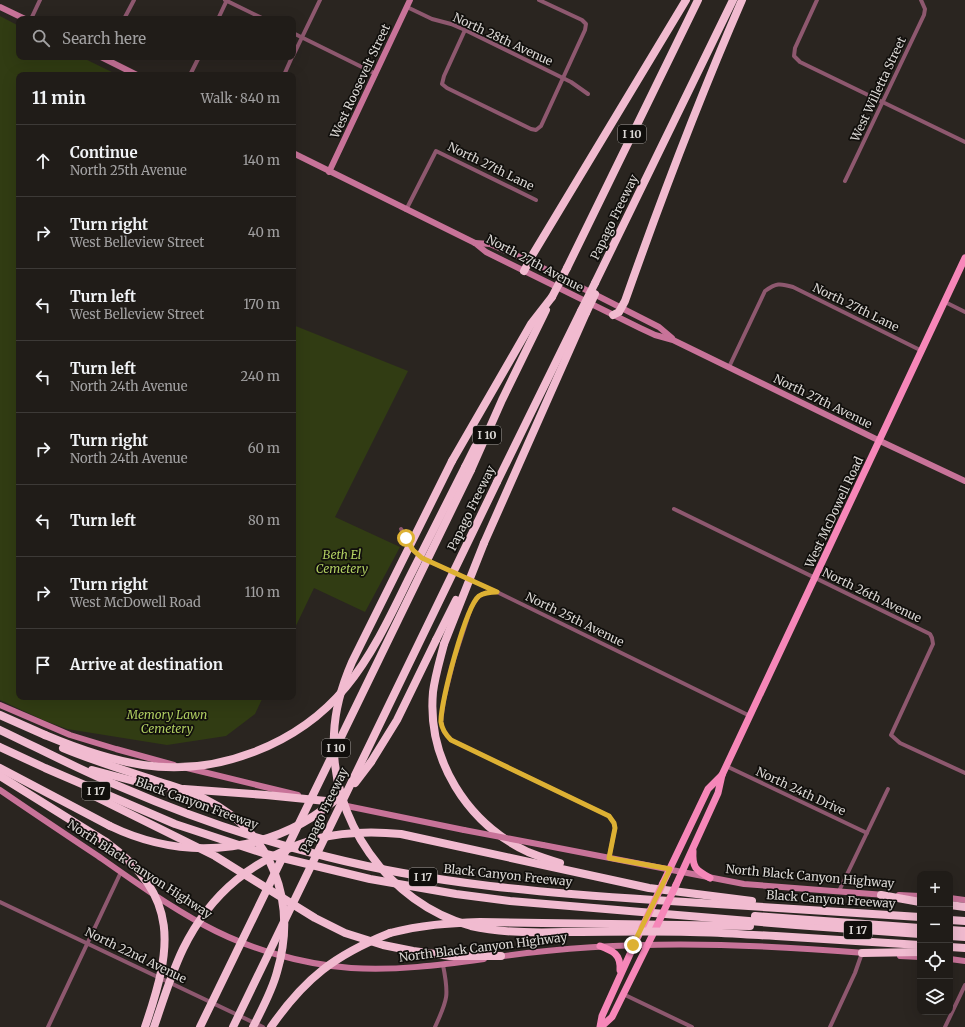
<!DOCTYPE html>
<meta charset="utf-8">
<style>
body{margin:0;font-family:Merriweather,serif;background:#2d2925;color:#f1f3f6}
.controls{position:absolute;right:12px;bottom:12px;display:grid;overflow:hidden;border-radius:8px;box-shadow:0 4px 16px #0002}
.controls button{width:36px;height:36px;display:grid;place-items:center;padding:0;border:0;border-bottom:1px solid #3d3a37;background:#201c18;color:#f1f3f6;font:20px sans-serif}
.stop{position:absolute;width:12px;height:12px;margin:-9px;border:3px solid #ddb133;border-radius:50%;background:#fff}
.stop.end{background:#ddb133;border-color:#fff;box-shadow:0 1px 4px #0008}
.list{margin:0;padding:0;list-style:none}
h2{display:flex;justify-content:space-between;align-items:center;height:52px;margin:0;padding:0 16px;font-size:17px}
h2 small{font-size:13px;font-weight:400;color:#a2a1a2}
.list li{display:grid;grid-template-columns:26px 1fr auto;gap:12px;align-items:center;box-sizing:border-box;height:72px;padding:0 16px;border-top:1px solid #3d3a37}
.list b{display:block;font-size:15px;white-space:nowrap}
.list p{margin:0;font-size:13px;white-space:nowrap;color:#a2a1a2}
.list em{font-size:13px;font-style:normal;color:#a2a1a2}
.icon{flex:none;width:22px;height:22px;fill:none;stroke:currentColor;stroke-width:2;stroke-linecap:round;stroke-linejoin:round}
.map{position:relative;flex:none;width:965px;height:1027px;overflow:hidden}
.search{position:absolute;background:#201c18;box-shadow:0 4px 16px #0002;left:16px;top:16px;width:280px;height:44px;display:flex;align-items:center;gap:10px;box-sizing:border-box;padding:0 14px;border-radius:8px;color:#a2a1a2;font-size:15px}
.panel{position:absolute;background:#201c18;box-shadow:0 4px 16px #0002;left:16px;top:72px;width:280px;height:628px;border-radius:8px}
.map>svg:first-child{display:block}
.green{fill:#313c13}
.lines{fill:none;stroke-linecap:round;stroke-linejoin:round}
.street{stroke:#8e586f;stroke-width:4}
.secondary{stroke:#c87399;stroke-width:6}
.primary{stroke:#f687b9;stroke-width:7}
.highway{stroke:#f1bbd0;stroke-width:8}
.secondary-bridge{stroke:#c87399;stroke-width:6}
.primary-bridge{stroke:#f687b9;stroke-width:7}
.highway-bridge{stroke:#f1bbd0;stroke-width:8}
.route{stroke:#ddb133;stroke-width:5}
.labels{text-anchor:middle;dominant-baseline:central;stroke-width:3.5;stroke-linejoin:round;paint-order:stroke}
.shield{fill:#110f0c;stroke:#9e9b98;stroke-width:1}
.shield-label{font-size:11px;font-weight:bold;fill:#dad7d4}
.street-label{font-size:12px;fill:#dad7d4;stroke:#110f0c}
.park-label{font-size:12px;font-style:italic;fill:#b0ce61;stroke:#110f0c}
</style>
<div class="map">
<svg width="965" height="1027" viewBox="0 0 965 1027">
<rect width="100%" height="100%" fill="#2a2520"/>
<g class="green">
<path d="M0 16 19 26V57H81L118 75H19V697H263L255 714 226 736 167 745 67 729 43 720 0 700Z"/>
<path d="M293 325 408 371 335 517 400 547 365 612 314 588 293 632Z"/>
</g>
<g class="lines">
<g class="street">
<path d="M225 0 264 19"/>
<path d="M817 0 795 48 794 56 800 62 965 142"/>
<path d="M407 7 432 19 451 24 465 30 571 82 588 94"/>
<path d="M31 19 40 0"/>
<path d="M124 19 134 0"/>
<path d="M218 19 227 0"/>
<path d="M465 30 444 76 442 84 447 88 531 129 536 130 541 126 585 30 586 24 582 20 539 0"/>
<path d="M293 33 376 74"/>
<path d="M293 56 320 0"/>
<path d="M190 75 199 57"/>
<path d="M284 75 292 57"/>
<path d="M845 181 924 15 925 9 921 0"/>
<path d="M406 210 436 151 536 200"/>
<path d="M945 302 965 312"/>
<path d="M729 367 765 291C776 283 780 283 793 287L922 351"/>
<path d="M674 509 930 634 932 638 933 644 891 735 900 743 965 773"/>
<path d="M401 529 413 550 420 557"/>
<path d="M426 560 497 592 750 716"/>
<path d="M494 592 485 593 479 596 476 600 471 608 454 660 444 700 441 722 444 732 451 740 609 816 614 823 615 828 609 858"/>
<path d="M726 766 867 833"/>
<path d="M839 891 888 789"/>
<path d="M0 902 263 1027"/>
<path d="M623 994 692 1027"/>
<path d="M48 1027 121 872"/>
<path d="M435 1027C448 999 449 995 443 965"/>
<path d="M830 1027 855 973 862 953"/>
<path d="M945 1027 965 985"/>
</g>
<g class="secondary">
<path d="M0 7 25 19"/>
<path d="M101 57 137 75"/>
<path d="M293 153 475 243 486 252 640 328 655 335 673 340 880 441 965 481"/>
<path d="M329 172 410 0"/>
<path d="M475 243 490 244 529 261 659 327 672 338"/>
<path d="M0 705 70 735 116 749 174 765"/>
<path d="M187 768 298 795"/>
<path d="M0 790C32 812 65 834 98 856 132 880 167 905 204 925 248 949 301 964 351 968 396 971 440 965 484 959"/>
<path d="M342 805 464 830"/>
<path d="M543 845 744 884 885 895"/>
<path d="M899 895 920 896"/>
<path d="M950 898 965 900"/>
<path d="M900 956 920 957"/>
<path d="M497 957C619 939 742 943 865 953"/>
<path d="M950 959 965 961"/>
</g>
<g class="primary">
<path d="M693 851C692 868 696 870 710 878"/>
<path d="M663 883 708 789 722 775"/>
<path d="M676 885 718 793 722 775 965 258"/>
<path d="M600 946C613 951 621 954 620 970"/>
<path d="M600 1027 602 1016 640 932"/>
<path d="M601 1027 612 1017 654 932"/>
</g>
<g class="highway">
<path d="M567 268 698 0"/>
<path d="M524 271 533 254 686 0"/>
<path d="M595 283 733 0"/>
<path d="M613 315 619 312 625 301C661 199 699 99 742 0"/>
<path d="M452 461 531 324 552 297"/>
<path d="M465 467 475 447"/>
<path d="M471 470 502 400 546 310"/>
<path d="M497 482 581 311"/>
<path d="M484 543 586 313"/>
<path d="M444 644C440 660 435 676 433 692 427 760 467 823 528 852 538 856 549 860 560 863"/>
<path d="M0 715 45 735"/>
<path d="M0 730C40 749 80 770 121 787 188 816 257 840 328 857 435 884 544 893 654 900 742 906 831 911 920 917"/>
<path d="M0 747 45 768 175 824 266 854 370 879 456 894 510 901 796 925 920 934"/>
<path d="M371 762 397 720 436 640"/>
<path d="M0 768 110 826"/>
<path d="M92 770 149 785 172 788"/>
<path d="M0 776 106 842"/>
<path d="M184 789 266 795 326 801"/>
<path d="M86 792 215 856 315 918 345 933 383 945 413 951 450 956H501"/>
<path d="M315 839C343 832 371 831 401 834L649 888 752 901"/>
<path d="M881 895 920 902"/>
<path d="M950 905 965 907"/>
<path d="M755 916 920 928"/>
<path d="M950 920 965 921"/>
<path d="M950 930 965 931"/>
<path d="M390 933C421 925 448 923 480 922L750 926"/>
<path d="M950 936 965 937"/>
<path d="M950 947 965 948"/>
<path d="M862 953 920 952"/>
</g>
<path class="secondary-bridge" d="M464 830 543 845"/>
<g class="primary-bridge">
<path d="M640 932 663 883"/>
<path d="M654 932 676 885"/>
</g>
<g class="highway-bridge">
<path d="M552 297 567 268"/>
<path d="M581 311 595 283"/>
<path d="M586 313 595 294"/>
<path d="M452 461 352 662C342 685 335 708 334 734 329 818 388 904 471 926 501 933 534 933 564 932 606 932 648 931 690 932 718 932 747 935 776 936 824 939 872 942 920 945"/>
<path d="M436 640 456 600"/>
<path d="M444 644 484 543"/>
<path d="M45 735C76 748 109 760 143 765 217 776 298 745 346 687 372 655 390 617 408 580 427 543 446 505 465 467"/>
<path d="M63 748C94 761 127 771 160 782 175 787 190 791 205 799 272 832 298 901 277 972 272 991 262 1009 253 1027"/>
<path d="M355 783 371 762"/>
<path d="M110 826C189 864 279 853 343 793"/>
<path d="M106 842C181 897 172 948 145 1027"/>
<path d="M154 1027C163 1001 171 974 183 949 211 892 254 858 315 839"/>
<path d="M200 1027 471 470"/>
<path d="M233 1027 497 482"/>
<path d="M271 1027C305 978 335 955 390 933"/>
</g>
</g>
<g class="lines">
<path class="route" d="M406 538 413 550 422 558 497 592C491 592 485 592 479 596 466 606 440 703 441 722 442 730 446 735 451 740L609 816 614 823 615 828 609 858 670 869 633 945"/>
</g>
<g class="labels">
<g class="shield">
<rect x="618" y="125" width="28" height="18" rx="3"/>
<rect x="473" y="426" width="28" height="18" rx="3"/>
<rect x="322" y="739" width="28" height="18" rx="3"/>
<rect x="82" y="782" width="28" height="18" rx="3"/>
<rect x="409" y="868" width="28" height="18" rx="3"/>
<rect x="844" y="921" width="28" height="18" rx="3"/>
</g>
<g class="shield-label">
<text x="632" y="134">I 10</text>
<text x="487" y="435">I 10</text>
<text x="336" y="748">I 10</text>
<text x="96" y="791">I 17</text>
<text x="423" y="877">I 17</text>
<text x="858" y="930">I 17</text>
</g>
<g class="street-label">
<text transform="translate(503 39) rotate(25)">North 28th Avenue</text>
<text transform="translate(360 81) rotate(-65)">West Roosevelt Street</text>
<text transform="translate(878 89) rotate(-65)">West Willetta Street</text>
<text transform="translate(491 166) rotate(26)">North 27th Lane</text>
<text transform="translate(614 217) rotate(-64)">Papago Freeway</text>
<text transform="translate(535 263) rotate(28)">North 27th Avenue</text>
<text transform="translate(856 307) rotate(26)">North 27th Lane</text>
<text transform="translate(823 401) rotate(26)">North 27th Avenue</text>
<text transform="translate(471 508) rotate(-64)">Papago Freeway</text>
<text transform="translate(834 512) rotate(-65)">West McDowell Road</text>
<text transform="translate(872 595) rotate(26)">North 26th Avenue</text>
<text transform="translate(575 619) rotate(26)">North 25th Avenue</text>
<text transform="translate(801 791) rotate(25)">North 24th Drive</text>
<text transform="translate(197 803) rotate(20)">Black Canyon Freeway</text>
<text transform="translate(324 810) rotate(-64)">Papago Freeway</text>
<text transform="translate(140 869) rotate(33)">North Black Canyon Highway</text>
<text transform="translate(508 875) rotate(6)">Black Canyon Freeway</text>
<text transform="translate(810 876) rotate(5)">North Black Canyon Highway</text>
<text transform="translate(831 899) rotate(4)">Black Canyon Freeway</text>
<text transform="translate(483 947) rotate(-7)">North Black Canyon Highway</text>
<text transform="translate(136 955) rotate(26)">North 22nd Avenue</text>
</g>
<g class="park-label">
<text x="342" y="554">Beth El<tspan x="342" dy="14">Cemetery</tspan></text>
<text x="167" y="714">Memory Lawn<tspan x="167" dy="14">Cemetery</tspan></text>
</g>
</g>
</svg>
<div class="controls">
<button>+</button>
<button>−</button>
<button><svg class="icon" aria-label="locate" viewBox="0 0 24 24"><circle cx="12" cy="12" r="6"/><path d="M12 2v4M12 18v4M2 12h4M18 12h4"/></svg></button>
<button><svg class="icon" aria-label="layers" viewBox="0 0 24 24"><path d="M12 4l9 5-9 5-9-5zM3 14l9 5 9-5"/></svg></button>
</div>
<div class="stop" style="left:406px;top:538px"></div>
<div class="stop end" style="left:633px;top:945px"></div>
<div class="search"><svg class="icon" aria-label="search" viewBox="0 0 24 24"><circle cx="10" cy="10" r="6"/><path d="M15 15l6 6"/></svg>Search here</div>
<section class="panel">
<h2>11 min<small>Walk · 840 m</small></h2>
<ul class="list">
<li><svg class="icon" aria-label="ahead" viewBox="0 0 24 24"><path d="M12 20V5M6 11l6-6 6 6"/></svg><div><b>Continue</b><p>North 25th Avenue</p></div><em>140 m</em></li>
<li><svg class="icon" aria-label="right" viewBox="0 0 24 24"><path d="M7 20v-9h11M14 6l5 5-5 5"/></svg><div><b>Turn right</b><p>West Belleview Street</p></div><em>40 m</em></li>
<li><svg class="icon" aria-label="left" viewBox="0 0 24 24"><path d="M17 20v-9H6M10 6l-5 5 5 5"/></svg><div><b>Turn left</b><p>West Belleview Street</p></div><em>170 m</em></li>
<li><svg class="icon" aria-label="left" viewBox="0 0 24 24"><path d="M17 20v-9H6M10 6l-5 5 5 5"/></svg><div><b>Turn left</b><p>North 24th Avenue</p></div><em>240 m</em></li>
<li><svg class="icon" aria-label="right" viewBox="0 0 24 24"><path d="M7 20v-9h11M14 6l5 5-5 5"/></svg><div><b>Turn right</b><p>North 24th Avenue</p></div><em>60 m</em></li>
<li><svg class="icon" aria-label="left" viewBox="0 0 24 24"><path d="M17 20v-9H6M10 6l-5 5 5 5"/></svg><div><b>Turn left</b></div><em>80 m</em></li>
<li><svg class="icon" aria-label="right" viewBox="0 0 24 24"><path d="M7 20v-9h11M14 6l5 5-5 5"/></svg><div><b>Turn right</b><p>West McDowell Road</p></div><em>110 m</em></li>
<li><svg class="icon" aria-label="arrive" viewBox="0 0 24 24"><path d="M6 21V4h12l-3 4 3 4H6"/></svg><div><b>Arrive at destination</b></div></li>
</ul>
</section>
</div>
